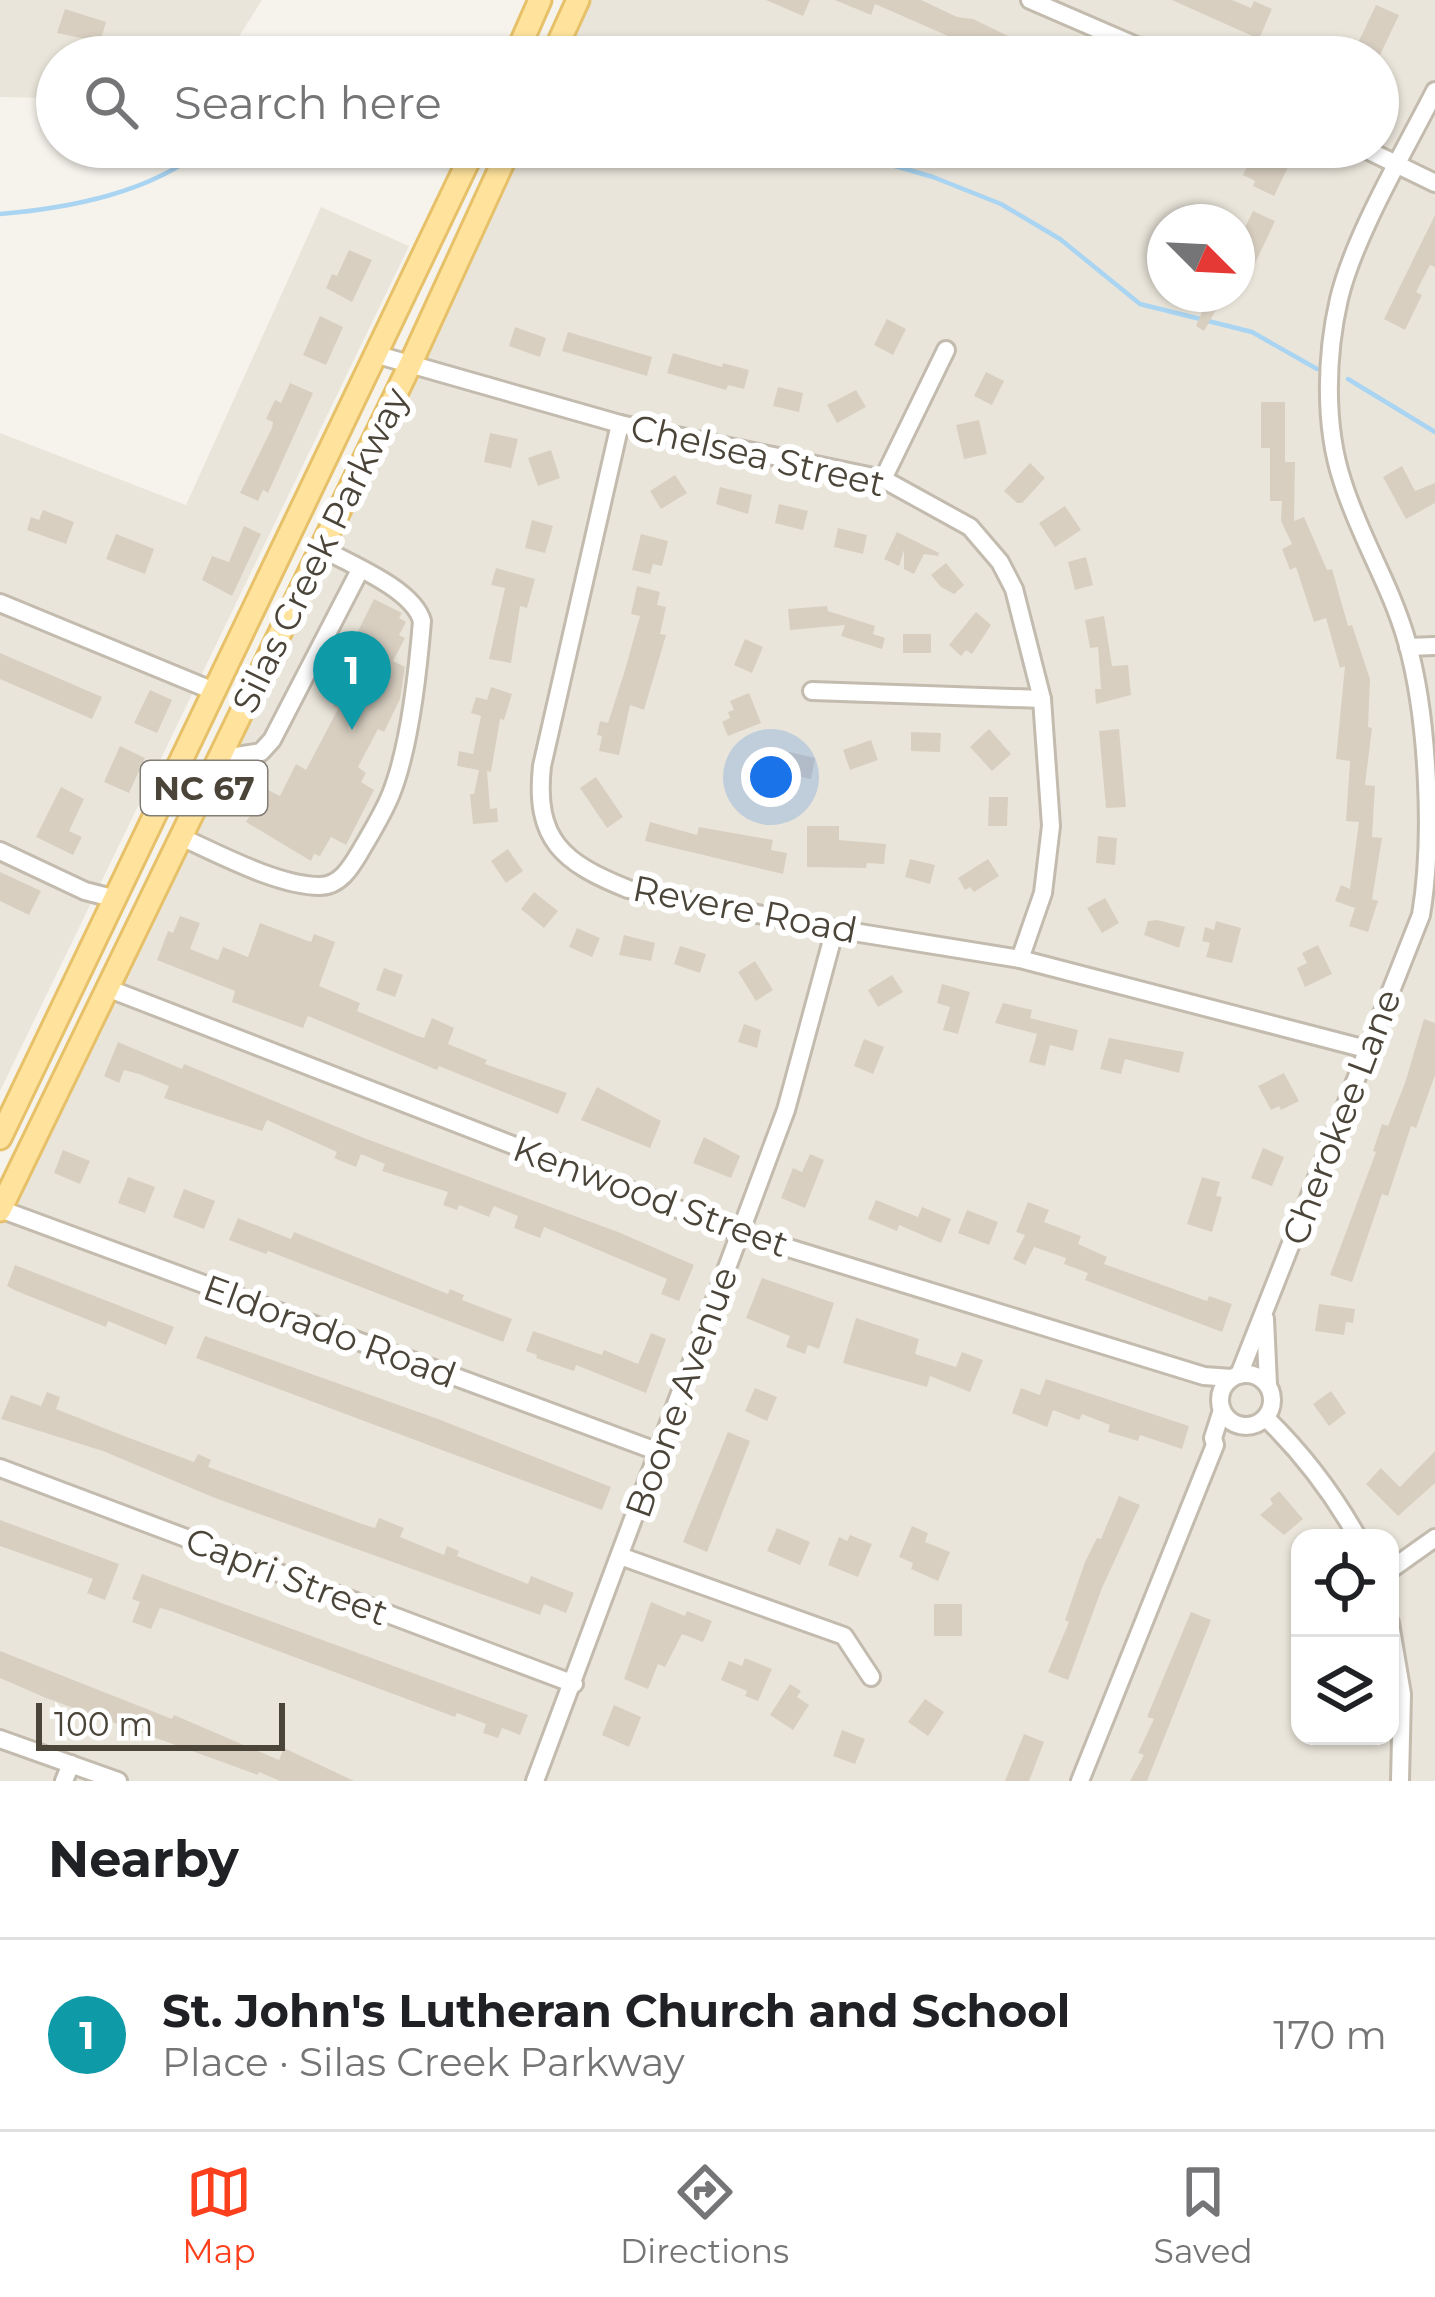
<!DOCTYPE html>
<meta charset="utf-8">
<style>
body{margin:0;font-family:Montserrat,sans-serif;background:#f2f2f2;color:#202124}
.controls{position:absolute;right:36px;bottom:36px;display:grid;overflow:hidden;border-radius:24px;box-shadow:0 3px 9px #0004}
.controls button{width:108px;height:108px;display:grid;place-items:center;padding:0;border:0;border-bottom:3px solid #e0e0e0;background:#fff;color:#202124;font:60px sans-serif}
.compass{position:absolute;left:1147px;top:204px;width:108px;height:108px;border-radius:50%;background:#fff;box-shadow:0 3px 9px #0004;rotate:114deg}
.scale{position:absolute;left:36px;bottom:30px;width:249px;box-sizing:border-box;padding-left:12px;border:6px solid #4b4439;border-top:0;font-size:33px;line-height:42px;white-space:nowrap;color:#4b4439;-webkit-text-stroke:9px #fff;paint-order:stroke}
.you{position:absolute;left:771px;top:777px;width:42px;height:42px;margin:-30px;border:9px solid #fff;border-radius:50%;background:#1a73e8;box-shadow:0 0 0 18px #1a73e833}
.badge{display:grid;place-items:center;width:78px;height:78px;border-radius:50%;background:#fc3f1d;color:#fff;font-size:39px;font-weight:700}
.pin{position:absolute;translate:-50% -99px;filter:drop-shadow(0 3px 6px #0008)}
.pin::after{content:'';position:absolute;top:63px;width:42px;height:36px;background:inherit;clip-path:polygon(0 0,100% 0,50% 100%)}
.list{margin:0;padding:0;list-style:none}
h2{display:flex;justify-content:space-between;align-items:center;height:156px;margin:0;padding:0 48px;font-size:51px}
h2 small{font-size:39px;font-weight:400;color:#757577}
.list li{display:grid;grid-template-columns:78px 1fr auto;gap:36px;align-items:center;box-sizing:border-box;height:192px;padding:0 48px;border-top:3px solid #e0e0e0}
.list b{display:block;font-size:45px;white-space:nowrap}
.list p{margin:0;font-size:39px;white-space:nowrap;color:#757577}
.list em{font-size:39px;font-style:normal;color:#757577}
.icon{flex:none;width:66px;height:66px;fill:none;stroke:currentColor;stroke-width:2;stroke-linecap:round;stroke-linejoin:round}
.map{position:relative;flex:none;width:1435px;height:1781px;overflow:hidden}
.search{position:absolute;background:#fff;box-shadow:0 3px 9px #0004;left:36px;right:36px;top:36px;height:132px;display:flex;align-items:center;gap:30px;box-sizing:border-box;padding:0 42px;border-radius:66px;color:#757577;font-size:45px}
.sheet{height:348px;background:#fff}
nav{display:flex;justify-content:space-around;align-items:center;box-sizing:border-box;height:168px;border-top:3px solid #e0e0e0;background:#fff;font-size:33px;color:#757577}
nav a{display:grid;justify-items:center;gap:6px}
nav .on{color:#fc3f1d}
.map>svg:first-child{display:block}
.residential{fill:#eae5da;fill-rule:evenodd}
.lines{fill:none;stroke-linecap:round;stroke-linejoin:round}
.stream{stroke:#a9d4f2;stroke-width:4.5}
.building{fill:#d8cfc1}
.minor-casing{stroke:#c2bbae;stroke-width:22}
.major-casing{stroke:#e6c16a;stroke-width:27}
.minor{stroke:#fff;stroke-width:16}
.major{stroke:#ffe39c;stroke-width:21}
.labels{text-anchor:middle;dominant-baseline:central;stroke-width:12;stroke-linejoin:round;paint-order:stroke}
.shield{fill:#fff;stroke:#817c74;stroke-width:3}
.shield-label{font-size:33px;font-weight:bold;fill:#4b4439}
.street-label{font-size:36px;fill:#4b4439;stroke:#fff}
</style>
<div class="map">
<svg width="1435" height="1781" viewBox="0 0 1435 1781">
<rect width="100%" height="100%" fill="#f6f3ec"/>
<g class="residential">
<path d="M0 0H262L236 41 206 57H57V97L49 98 0 97Z"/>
<path d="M576 0H1435V1781H0V1210L509 147H1378V57H550ZM1165 222H1237V294H1165ZM1300 1538H1390V1736H1300Z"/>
<path d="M321 207 409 246 0 1091V433L186 505Z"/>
</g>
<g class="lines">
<g class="stream">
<path d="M638 147 709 156 824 147"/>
<path d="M829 147 933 177 1001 204 1060 239 1140 304 1252 332 1317 369"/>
<path d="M0 214C70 208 151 193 206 147"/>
<path d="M1348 379 1435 432"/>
</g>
</g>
<g class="building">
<path d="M766 0H810L803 16Z"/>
<path d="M835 0H921L957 17 973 19 1052 57H996L875 4 871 15Z"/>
<path d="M1172 0H1232L1251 8 1254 1 1272 9 1259 39Z"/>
<path d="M1376 5 1399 15 1380 55 1357 45Z"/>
<path d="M65 9 106 22 100 42 57 33Z"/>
<path d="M1268 147H1283L1295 153 1274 196 1253 186 1255 181 1243 175 1254 152 1263 157Z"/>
<path d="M1253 211 1275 221 1252 270 1237 263V236L1240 238Z"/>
<path d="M1435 215V267L1430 265 1416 292 1422 295 1405 330 1384 319Z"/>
<path d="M349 250 372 260 352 302 326 288 332 274 337 276Z"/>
<path d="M1210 294H1225L1204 331 1196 326Z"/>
<path d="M320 316 343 327 326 365 303 355Z"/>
<path d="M887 319 906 329 893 355 874 345Z"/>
<path d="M515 327 546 338 540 357 509 346Z"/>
<path d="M568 332 652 357 647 376 562 351Z"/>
<path d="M673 353 722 367 723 363 749 370 744 389 728 385 726 390 667 373Z"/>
<path d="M986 372 1004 381 992 405 974 396Z"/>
<path d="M290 383 313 393 268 493 263 490 258 501 240 493 272 428 273 422 266 419 275 400 281 403Z"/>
<path d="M778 387 803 393 799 412 773 406Z"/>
<path d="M856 390 866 407 837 423 827 405Z"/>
<path d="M1261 402H1285V462H1295L1294 521 1304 517 1327 570 1332 569 1348 626 1352 625 1370 679 1368 727 1372 728 1365 785 1375 786 1372 837 1382 838 1372 899 1378 901 1368 932 1349 926 1355 908 1335 901 1341 885 1350 889 1359 822 1346 821 1350 761 1336 759 1345 666 1340 668 1326 618 1314 622 1296 567 1290 570 1282 549 1292 544 1281 521 1282 501H1270V448H1261Z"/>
<path d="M979 420 987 454 964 459 956 425Z"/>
<path d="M490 433 518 439 511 468 484 462Z"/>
<path d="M551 450 560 478 538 486 528 458Z"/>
<path d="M1030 463 1045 478 1022 503H1017L1004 491Z"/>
<path d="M1402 466 1415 491 1435 483V503L1406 519 1383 477Z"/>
<path d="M675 475 687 493 661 509 650 491Z"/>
<path d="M720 487 752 495 748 514 716 504Z"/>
<path d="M779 504 808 511 803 530 775 523Z"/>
<path d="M1065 506 1081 530 1055 547 1039 523Z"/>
<path d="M43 510 74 522 66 544 27 530 31 517 39 520Z"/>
<path d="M532 520 553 526 545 553 525 548Z"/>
<path d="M244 526 261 534 232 596 202 580 212 556 229 562Z"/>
<path d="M838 528 867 535 863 554 834 547Z"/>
<path d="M897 532 939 553 938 556 924 554 914 574 904 569V550L899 566 884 559Z"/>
<path d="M116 534 154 549 145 574 106 559Z"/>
<path d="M641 534 668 541 662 566 653 564 650 574 632 570Z"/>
<path d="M1086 557 1093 585 1075 590 1068 562Z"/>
<path d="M946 563 964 585 954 594 941 587 931 575Z"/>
<path d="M496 568 535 579 527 608 520 606 511 663 489 659 505 588 491 585Z"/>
<path d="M637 586 660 592 657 605 666 607 660 634 666 635 644 710 630 705 619 755 599 751 602 736 597 735 600 721 608 723 625 670 640 616 631 614Z"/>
<path d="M374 599 402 613 399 618 406 622 399 635 405 638 393 661 405 667 400 699 384 732 378 729 358 767 366 773 361 782 374 790 346 845 331 837 320 856 314 854 311 861 246 822 266 789 280 796 296 764 306 770 338 709 333 706 350 672 344 668 355 647 351 645Z"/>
<path d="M827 606 828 611 875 626 873 634 885 638 882 649 841 636 845 625 790 630 788 609Z"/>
<path d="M976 612 991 625 972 654 966 650 961 656 949 645Z"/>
<path d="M1104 616 1112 666 1128 665 1131 695 1096 704 1095 689H1101L1098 647 1090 648 1085 620Z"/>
<rect x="903" y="634" width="28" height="19"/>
<path d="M745 639 763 647 752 673 734 665Z"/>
<path d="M0 653 102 697 92 719 0 679Z"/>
<path d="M491 687 512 694 504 720 500 719 491 772 487 771 490 809 497 808 498 822 473 824 470 794H474L479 770 457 766 459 751 473 754 481 716 471 713 476 697 487 700Z"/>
<path d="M150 690 172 700 157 733 134 723Z"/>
<path d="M749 693 761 723 728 736 722 722 730 718 728 712 734 710 730 701Z"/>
<path d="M989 729 1011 754 992 771 970 747Z"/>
<path d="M1119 729 1126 807 1106 808 1099 731Z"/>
<path d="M911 732 941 733 940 752 911 751Z"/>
<path d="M871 740 878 760 850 770 843 750Z"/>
<path d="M120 746 145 758 129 793 104 782Z"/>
<path d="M785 751 815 758 811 779 780 773Z"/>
<path d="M596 777 623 817 607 828 580 788Z"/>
<path d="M61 787 84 799 69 831 82 837 73 855 36 837Z"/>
<path d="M989 797H1008L1007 826H988Z"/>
<path d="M650 822 697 835 699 827 773 840 771 850 787 853 783 874 645 841Z"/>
<path d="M807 826H839V840L886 844 884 864 867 863 866 868 807 867Z"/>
<path d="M1098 836 1117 838 1115 865 1096 863Z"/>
<path d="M508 849 523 871 506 883 491 861Z"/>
<path d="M910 859 935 865 930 884 905 877Z"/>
<path d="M988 859 999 876 974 892 970 887 965 890 958 878Z"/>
<path d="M0 872 41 891 29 915 0 901Z"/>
<path d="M534 892 558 911 544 928 521 909Z"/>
<path d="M1105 898 1119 923 1102 933 1087 908Z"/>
<path d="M180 916 200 923 190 949 218 960 223 947 248 957 260 923 311 942 314 934 335 942 319 986 360 1003 357 1011 415 1035 424 1038 432 1018 454 1028 448 1044 487 1060 485 1064 567 1093 558 1114 439 1066 437 1070 308 1016 303 1028 232 1002 235 991 157 960 168 931 173 933Z"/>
<path d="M1157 920 1185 927 1179 948 1144 935 1148 921Z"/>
<path d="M1216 921 1241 928 1232 963 1206 957 1210 943 1202 941 1205 927 1214 930Z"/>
<path d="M577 928 600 938 592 957 569 947Z"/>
<path d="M624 935 655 943 651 961 619 955Z"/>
<path d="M1318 945 1332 974 1305 987 1297 968 1307 963 1302 953Z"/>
<path d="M680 946 706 954 700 973 674 964Z"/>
<path d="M755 961 773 990 756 1001 738 972Z"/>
<path d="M384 968 403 975 395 997 376 990Z"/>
<path d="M892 975 903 992 878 1007 868 990Z"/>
<path d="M942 984 970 992 958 1034 943 1030 950 1007 937 1003Z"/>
<path d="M1003 1003 1032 1010 1030 1018 1078 1030 1073 1051 1050 1045 1045 1066 1029 1062 1037 1034 995 1023Z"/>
<path d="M1424 1019 1435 1023V1075L1416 1128 1411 1126 1388 1196 1382 1194 1352 1282 1330 1275 1376 1152 1373 1151 1382 1124 1388 1126 1405 1083Z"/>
<path d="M744 1024 761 1030 757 1048 738 1042Z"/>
<path d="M1109 1038 1184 1052 1179 1073 1125 1059 1121 1074 1100 1069Z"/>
<path d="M864 1039 884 1047 873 1074 854 1066Z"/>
<path d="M118 1042 182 1069 184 1064 364 1138 618 1232 694 1265 679 1301 661 1294 667 1279 544 1227 540 1238 514 1228 518 1216 494 1206 489 1217 459 1205 457 1210 443 1205 448 1192 382 1171 385 1164 361 1154 356 1167 334 1158 337 1152 267 1120 262 1131 164 1098 169 1086 139 1074 124 1070 119 1083 104 1076Z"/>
<path d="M1284 1073 1299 1101 1281 1110 1279 1106 1271 1110 1258 1086Z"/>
<path d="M597 1087 661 1121 650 1148 581 1120Z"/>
<path d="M704 1137 740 1156 731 1178 693 1163Z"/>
<path d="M1263 1148 1284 1157 1272 1186 1251 1178Z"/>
<path d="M63 1150 90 1161 80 1184 54 1173Z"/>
<path d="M810 1154 824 1160 805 1208 781 1198 793 1168 802 1172Z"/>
<path d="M128 1177 155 1187 145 1213 118 1203Z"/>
<path d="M1202 1177 1220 1182 1216 1196 1222 1197 1212 1232 1187 1224Z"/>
<path d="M184 1189 215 1201 204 1229 173 1217Z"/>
<path d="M876 1200 918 1217 922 1207 951 1219 941 1243 899 1225 897 1231 868 1219Z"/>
<path d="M1028 1202 1049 1210 1044 1222 1081 1236 1078 1244 1107 1257 1104 1264 1207 1301 1209 1296 1232 1304 1222 1332 1085 1280 1088 1273 1064 1264 1066 1258 1034 1247 1025 1265 1013 1259 1025 1235 1016 1232Z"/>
<path d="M967 1210 998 1222 989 1245 958 1233Z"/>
<path d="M238 1218 291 1239 294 1232 448 1294 450 1289 464 1295 462 1300 512 1319 503 1342 268 1251 266 1254 229 1240Z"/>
<path d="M15 1265 174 1327 166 1345 108 1321 106 1327 14 1290 7 1286Z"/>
<path d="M762 1278 834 1303 819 1349 808 1345 805 1354 786 1347 790 1336 746 1318Z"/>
<path d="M1319 1304 1355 1309 1353 1323 1346 1322 1344 1335 1315 1331Z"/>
<path d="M856 1318 919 1339 915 1354 956 1367 962 1352 983 1360 970 1392 930 1376 927 1387 843 1363Z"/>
<path d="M533 1331 602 1355 604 1350 638 1364 651 1333 666 1339 646 1393 576 1365 574 1371 536 1358 537 1355 526 1351Z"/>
<path d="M205 1336 438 1419 611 1487 602 1510 196 1358Z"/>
<path d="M1046 1379 1189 1426 1182 1449 1140 1435 1138 1441 1108 1432 1110 1425 1082 1414 1079 1420 1053 1410 1047 1427 1012 1413 1021 1388 1040 1395Z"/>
<path d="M755 1388 777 1397 767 1421 745 1411Z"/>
<path d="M1331 1391 1346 1413 1329 1426 1313 1404Z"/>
<path d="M47 1392 60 1397 56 1409 124 1436 194 1462 198 1454 211 1460 208 1467 362 1524 375 1528 379 1518 404 1528 400 1537 444 1555 447 1546 459 1551 457 1556 528 1584 531 1576 574 1593 566 1613 544 1604 540 1615 215 1498 103 1451 1 1419 11 1395 41 1406Z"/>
<path d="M728 1432 750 1441 707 1552 683 1542Z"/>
<path d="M1435 1451V1483L1398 1516 1366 1484 1381 1468 1400 1487Z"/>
<path d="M1279 1491 1303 1519 1284 1535 1260 1515 1273 1504 1270 1499Z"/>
<path d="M1119 1496 1140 1505 1102 1588 1068 1680 1048 1672 1069 1622 1065 1620 1085 1562 1097 1538 1101 1539Z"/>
<path d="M0 1520 119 1564 105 1600 87 1593 93 1579 0 1546Z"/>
<path d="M912 1526 928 1533 925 1542 950 1552 938 1581 911 1569 913 1563 899 1557Z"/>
<path d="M777 1528 810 1542 800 1565 767 1551Z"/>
<path d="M850 1535 872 1544 858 1577 828 1565 839 1537 847 1541Z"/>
<path d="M142 1574 528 1715 520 1735 502 1728 498 1738 483 1733 486 1724 457 1713 455 1717 171 1611 160 1608 151 1629 132 1622 140 1602 132 1599Z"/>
<path d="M651 1602 685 1616 687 1611 712 1621 703 1642 682 1634 665 1667 658 1664 648 1689 624 1679Z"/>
<rect x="934" y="1604" width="28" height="32"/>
<path d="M1191 1612 1211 1620 1147 1781H1130L1144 1755 1138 1753 1154 1719 1147 1717Z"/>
<path d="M0 1651 172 1719 174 1715 279 1760 284 1748 354 1781H280L259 1772 258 1775 46 1698 0 1678Z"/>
<path d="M745 1658 772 1669 758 1701 745 1696 747 1691 721 1680 729 1661 742 1666Z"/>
<path d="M790 1684 801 1691 797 1697 809 1705 793 1730 770 1715Z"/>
<path d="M925 1699 944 1712 928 1736 908 1722Z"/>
<path d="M614 1705 641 1717 629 1747 602 1735Z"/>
<path d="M842 1730 865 1739 855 1764 833 1756Z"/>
<path d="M1024 1734 1044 1742 1029 1781H1005Z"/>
</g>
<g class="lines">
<defs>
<g id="minor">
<path d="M1030 0 1162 57"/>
<path d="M1361 147 1435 183"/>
<path d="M378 355 620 424 883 479 970 527 1000 562 1014 589 1042 699 1051 826 1043 893 1020 959"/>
<path d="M620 424 542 766C534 840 563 863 628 889L835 929 1020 959 1366 1049"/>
<path d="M883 479 946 350"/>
<path d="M0 603 216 692"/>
<path d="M1408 647 1435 646"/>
<path d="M812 691 1042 699"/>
<path d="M218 759 261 752 272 740 360 570"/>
<path d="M181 837C219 854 278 886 320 886 340 886 351 867 360 852 371 833 383 814 391 794 409 749 418 670 422 621 413 589 350 564 321 548"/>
<path d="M0 851 85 891 116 899"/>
<path d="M107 988 740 1233 1204 1376 1232 1378"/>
<path d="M0 1209 659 1452"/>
<path d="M1265 1319 1268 1384"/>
<circle cx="1246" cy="1400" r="26"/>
<path d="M1239 1375 1421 915C1434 838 1428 717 1407 642 1391 585 1359 536 1342 480 1324 425 1326 355 1339 299 1354 236 1405 150 1435 91"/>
<path d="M1266 1418C1304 1455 1332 1492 1358 1538"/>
<path d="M0 1468 574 1684"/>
<path d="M620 1556 844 1636 871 1677"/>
<path d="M1390 1570 1435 1538"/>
<path d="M1390 1623 1402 1694 1400 1781"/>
<path d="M0 1739 118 1781"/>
<path d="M64 1781 71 1764"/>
<path d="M535 1781 786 1110 835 929"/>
<path d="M1080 1781 1215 1445 1213 1438 1222 1410"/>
</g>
<g id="major">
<path d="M515 57 540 0"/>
<path d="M552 57 578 0"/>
<path d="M0 1138 475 147"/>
<path d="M0 1210 409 367 510 147"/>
</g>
</defs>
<use href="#minor" class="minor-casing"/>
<use href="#major" class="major-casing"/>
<use href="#minor" class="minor"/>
<use href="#major" class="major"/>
</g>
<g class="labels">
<rect class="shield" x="141" y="761" width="126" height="54" rx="9"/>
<g class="shield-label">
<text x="204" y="788">NC 67</text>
</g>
<g class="street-label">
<text transform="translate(758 455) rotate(13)">Chelsea Street</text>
<text transform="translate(320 550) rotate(-64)">Silas Creek Parkway</text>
<text transform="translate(745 909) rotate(11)">Revere Road</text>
<text transform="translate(1341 1117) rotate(-69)">Cherokee Lane</text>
<text transform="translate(651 1196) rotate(20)">Kenwood Street</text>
<text transform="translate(330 1331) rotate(20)">Eldorado Road</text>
<text transform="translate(681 1392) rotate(-70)">Boone Avenue</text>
<text transform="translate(287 1576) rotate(21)">Capri Street</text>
</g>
</g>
</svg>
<div class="controls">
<button><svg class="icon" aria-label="locate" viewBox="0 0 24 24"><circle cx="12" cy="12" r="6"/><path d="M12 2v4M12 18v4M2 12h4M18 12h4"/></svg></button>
<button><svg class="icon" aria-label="layers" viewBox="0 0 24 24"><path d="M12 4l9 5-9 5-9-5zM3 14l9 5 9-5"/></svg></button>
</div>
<svg class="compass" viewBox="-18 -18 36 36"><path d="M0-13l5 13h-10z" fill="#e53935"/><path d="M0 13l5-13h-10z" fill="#757577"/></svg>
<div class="scale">100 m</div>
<div class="you"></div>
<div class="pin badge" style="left:352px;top:730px;background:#0f9aa8">1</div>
<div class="search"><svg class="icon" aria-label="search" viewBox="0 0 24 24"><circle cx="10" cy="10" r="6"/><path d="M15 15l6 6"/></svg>Search here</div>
</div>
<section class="sheet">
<h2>Nearby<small></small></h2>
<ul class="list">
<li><span class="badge" style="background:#0f9aa8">1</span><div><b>St. John's Lutheran Church and School</b><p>Place · Silas Creek Parkway</p></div><em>170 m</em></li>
</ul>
</section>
<nav>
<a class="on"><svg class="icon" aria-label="map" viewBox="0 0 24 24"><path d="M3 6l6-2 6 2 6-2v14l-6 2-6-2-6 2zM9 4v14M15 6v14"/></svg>Map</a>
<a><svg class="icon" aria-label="directions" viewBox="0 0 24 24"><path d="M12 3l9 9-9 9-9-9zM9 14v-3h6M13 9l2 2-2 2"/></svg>Directions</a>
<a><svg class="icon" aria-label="saved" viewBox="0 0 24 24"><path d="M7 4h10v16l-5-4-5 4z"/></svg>Saved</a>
</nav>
